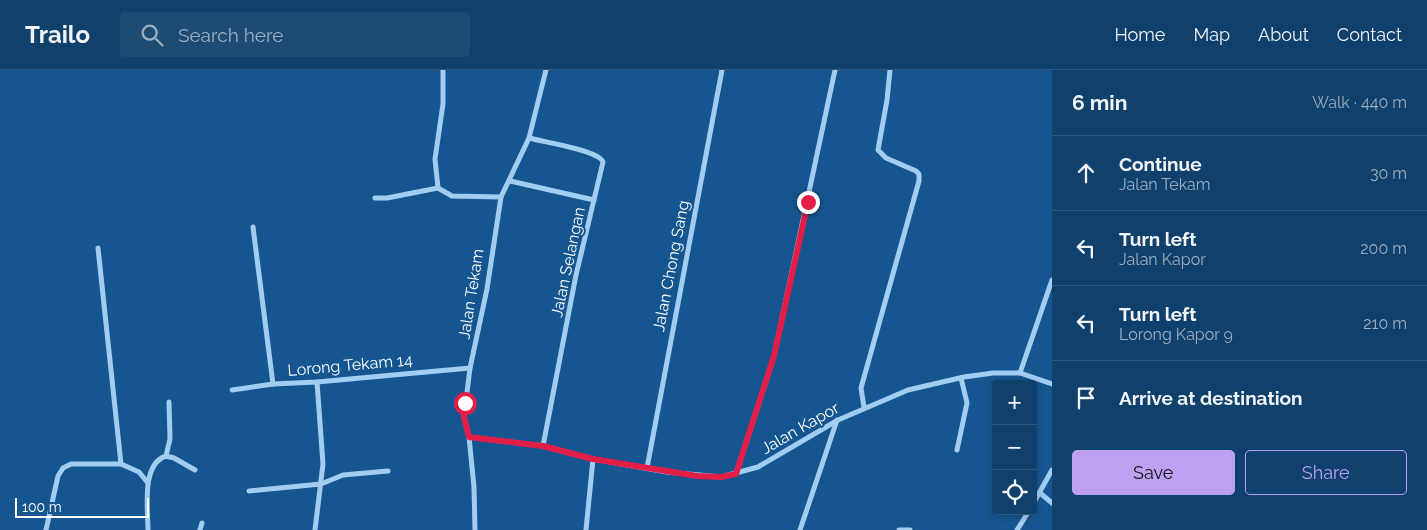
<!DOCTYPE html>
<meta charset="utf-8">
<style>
body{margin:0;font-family:Raleway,sans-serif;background:#1e4b74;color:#f1f3f6}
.controls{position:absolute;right:15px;bottom:15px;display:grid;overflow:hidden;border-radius:5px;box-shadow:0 2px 8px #0003}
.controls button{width:45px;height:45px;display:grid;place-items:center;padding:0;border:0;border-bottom:1px solid #30597f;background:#10406c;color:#f1f3f6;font:25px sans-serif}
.scale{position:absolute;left:15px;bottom:12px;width:134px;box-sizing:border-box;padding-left:5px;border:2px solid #fff;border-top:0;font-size:14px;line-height:18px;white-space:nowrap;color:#fff;-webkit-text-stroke:4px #165690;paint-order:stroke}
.stop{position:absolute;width:15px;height:15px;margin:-11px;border:4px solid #e11d48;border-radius:50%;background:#fff}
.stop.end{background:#e11d48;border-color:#fff;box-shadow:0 1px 5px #0008}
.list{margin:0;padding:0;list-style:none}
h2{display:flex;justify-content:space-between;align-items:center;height:65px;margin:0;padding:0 20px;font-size:21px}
h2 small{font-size:16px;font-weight:400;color:#9cafc2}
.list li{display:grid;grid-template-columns:32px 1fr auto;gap:15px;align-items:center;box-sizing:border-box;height:75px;padding:0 20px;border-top:1px solid #30597f}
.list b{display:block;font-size:19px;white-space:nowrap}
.list p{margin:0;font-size:16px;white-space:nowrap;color:#9cafc2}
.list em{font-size:16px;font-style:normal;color:#9cafc2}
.actions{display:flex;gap:10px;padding:15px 20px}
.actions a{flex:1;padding:11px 0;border:1px solid #bca0f2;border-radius:5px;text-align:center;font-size:18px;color:#bca0f2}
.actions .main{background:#bca0f2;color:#111}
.icon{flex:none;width:28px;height:28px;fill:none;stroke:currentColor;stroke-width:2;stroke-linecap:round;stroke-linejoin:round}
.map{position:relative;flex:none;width:1052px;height:460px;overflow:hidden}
header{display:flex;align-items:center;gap:30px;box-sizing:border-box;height:70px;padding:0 25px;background:#10406c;border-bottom:1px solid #30597f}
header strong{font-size:24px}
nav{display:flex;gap:28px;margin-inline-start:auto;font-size:18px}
.search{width:350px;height:45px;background:#1e4b74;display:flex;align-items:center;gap:12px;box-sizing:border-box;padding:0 18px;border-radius:5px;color:#9cafc2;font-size:19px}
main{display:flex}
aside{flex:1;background:#10406c}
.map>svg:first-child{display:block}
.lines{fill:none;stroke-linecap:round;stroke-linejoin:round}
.minor{stroke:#a3cdf0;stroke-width:5}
.route{stroke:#e11d48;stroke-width:6}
.labels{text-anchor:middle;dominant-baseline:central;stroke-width:4;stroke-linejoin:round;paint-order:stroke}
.street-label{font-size:16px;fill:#fff;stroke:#165690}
</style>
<header>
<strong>Trailo</strong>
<div class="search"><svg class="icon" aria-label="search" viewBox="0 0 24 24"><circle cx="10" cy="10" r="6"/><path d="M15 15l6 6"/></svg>Search here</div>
<nav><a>Home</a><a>Map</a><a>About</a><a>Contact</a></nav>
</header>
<main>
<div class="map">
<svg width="1052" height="460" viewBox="0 0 1052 460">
<rect width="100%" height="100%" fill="#165690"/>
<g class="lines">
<g class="minor">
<path d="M529 68C543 72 599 80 603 92L576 205 543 376"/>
<path d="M510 111 594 130"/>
<path d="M438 118 435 89 443 34V0"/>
<path d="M375 128H387L438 118 452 126 501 127"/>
<path d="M253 157 273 314"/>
<path d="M98 178 121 394"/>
<path d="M1020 303 1052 210"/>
<path d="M232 320 273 314 317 312 470 298"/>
<path d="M864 337 861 318 919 111V104L916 101 886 88 878 80 887 30 890 0"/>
<path d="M469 367 543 376 593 389 667 402 721 407 758 397 838 350 908 320 964 307 993 303H1020L1052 314"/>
<path d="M957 380 967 333 961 308"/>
<path d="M166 386 174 388 195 400"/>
<path d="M647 398 722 0"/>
<path d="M736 404 774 286 835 0"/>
<path d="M249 421 321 414 343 405 388 401"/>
<path d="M1040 423 1052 433"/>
<path d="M1033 434 1052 400"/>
<path d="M46 460 58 406 63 398 71 394H121L139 402 148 413"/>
<path d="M148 460C148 439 141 394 166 386L170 369 169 332"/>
<path d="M200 460 202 453"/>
<path d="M315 460 323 394 317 312"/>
<path d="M475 460 474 417 469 367 464 347 470 298 487 219 501 127 529 68 546 0"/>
<path d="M586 460 593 389"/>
<path d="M800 460 837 350"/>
<path d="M899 460H910"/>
<path d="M1017 460 1029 441"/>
</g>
</g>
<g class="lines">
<path class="route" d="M465 333 464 347 469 367 543 376 593 389 697 406 721 407 736 404 774 286 808 132"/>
</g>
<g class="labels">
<g class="street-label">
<text transform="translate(568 192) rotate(-78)">Jalan Selangan</text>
<text transform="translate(671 196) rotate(-79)">Jalan Chong Sang</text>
<text transform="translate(471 224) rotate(-81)">Jalan Tekam</text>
<text transform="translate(350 295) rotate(-5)">Lorong Tekam 14</text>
<text transform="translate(800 358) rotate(-30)">Jalan Kapor</text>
</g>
</g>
</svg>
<div class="controls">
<button>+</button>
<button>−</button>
<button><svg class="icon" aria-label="locate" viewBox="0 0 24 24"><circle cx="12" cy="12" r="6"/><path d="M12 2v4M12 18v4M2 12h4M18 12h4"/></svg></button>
</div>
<div class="scale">100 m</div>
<div class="stop" style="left:465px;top:333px"></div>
<div class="stop end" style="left:808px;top:132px"></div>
</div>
<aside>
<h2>6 min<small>Walk · 440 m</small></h2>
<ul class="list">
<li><svg class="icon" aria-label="ahead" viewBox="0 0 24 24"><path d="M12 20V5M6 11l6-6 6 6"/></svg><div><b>Continue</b><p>Jalan Tekam</p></div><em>30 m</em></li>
<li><svg class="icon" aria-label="left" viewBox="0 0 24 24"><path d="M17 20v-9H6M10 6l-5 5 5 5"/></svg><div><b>Turn left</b><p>Jalan Kapor</p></div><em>200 m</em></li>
<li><svg class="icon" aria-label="left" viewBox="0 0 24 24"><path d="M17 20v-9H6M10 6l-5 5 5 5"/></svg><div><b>Turn left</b><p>Lorong Kapor 9</p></div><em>210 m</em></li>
<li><svg class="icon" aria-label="arrive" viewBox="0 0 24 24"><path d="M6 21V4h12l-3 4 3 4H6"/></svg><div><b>Arrive at destination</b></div></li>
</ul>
<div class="actions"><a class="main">Save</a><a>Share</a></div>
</aside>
</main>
